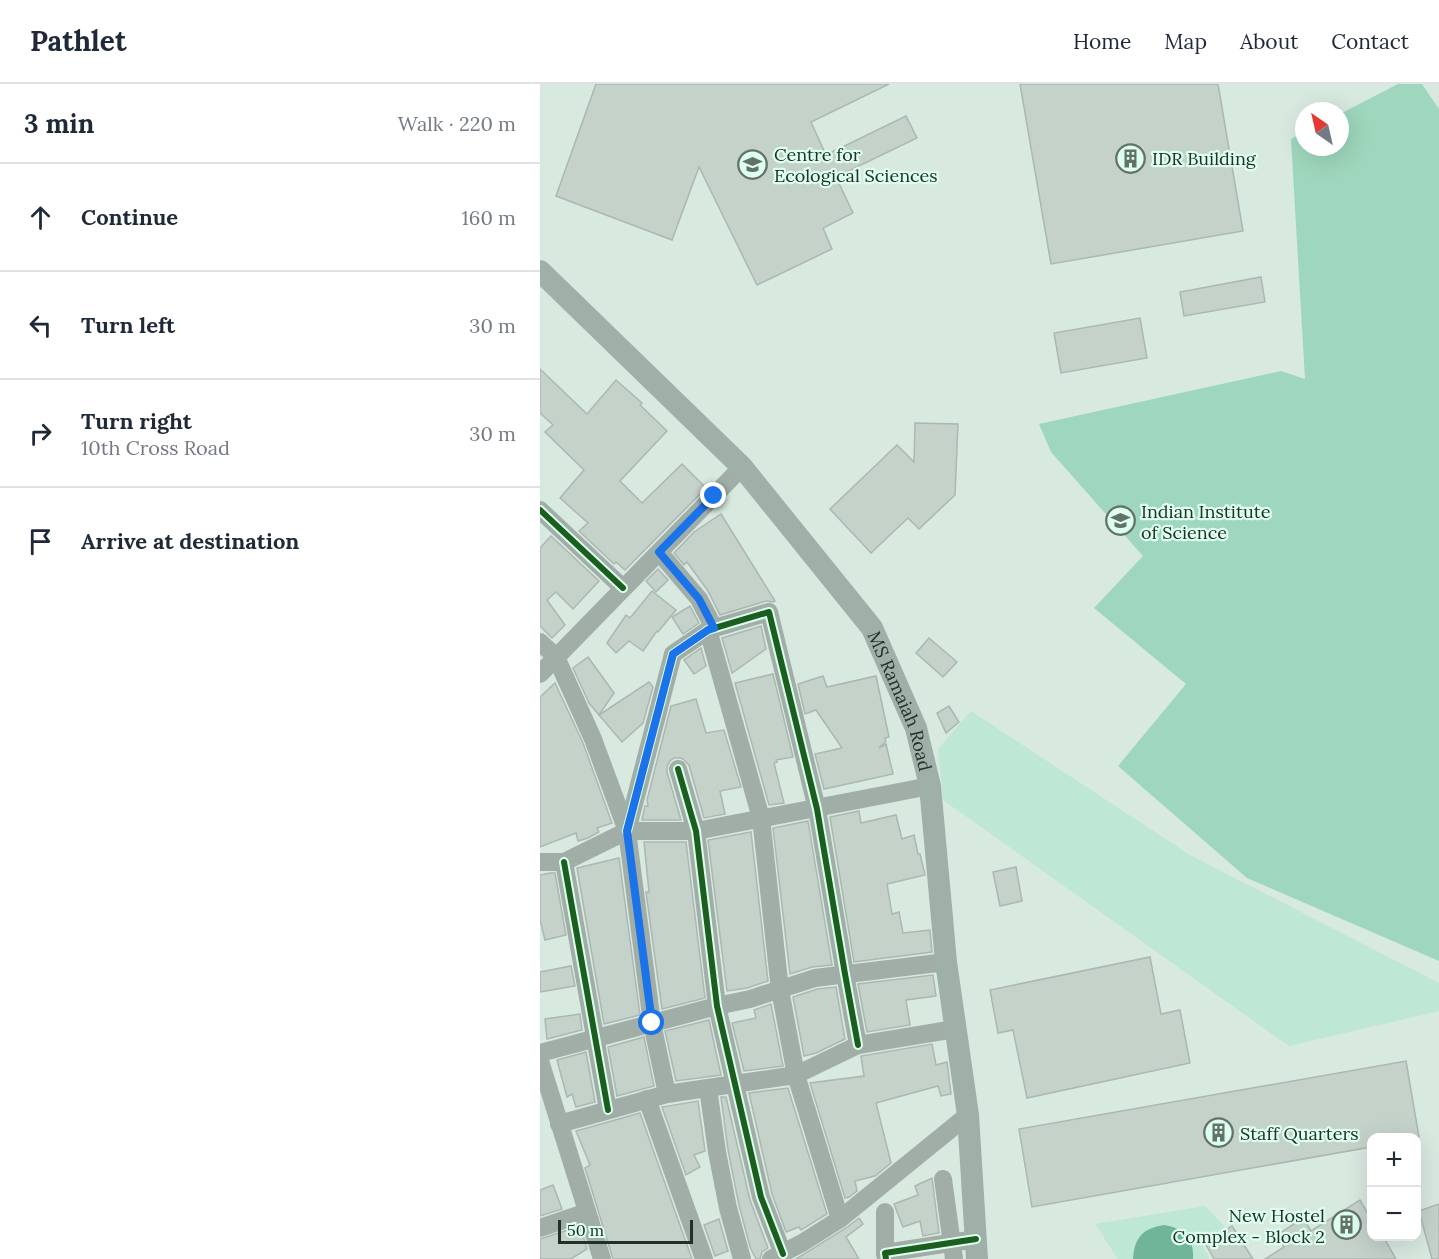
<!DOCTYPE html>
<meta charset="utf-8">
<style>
body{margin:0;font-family:Lora,serif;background:#f6f6f7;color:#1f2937}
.controls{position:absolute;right:18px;bottom:18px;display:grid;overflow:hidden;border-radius:12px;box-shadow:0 6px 24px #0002}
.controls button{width:54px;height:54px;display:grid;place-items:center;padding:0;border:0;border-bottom:2px solid #e0e1e3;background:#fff;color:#1f2937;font:30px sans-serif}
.compass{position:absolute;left:755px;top:18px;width:54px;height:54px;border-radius:50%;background:#fff;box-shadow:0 6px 24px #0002;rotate:326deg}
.scale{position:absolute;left:18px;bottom:15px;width:135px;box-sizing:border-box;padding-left:6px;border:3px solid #23302a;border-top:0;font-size:16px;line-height:21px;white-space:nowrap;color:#23302a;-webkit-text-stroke:4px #ddffed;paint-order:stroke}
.stop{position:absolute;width:18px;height:18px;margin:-14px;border:4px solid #1a73e8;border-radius:50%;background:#fff}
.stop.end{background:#1a73e8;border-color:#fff;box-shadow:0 2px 6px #0008}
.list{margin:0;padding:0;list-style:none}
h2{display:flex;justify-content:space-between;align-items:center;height:78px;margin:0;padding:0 24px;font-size:26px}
h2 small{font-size:20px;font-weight:400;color:#747a83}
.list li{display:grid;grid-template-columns:39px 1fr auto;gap:18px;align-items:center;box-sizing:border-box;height:108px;padding:0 24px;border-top:2px solid #e0e1e3}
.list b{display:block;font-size:22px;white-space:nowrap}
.list p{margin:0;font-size:20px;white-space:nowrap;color:#747a83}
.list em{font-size:20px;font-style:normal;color:#747a83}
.icon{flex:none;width:33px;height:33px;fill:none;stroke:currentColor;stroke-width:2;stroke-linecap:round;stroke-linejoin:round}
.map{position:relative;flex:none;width:899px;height:1175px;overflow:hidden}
header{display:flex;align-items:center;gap:36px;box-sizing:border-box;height:84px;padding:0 30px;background:#fff;border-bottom:2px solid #e0e1e3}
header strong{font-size:28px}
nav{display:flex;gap:33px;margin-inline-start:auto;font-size:21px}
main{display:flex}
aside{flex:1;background:#fff}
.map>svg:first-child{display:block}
.green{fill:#bee8d3}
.forest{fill:#9ed7bd}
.water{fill:#70b598}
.building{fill:#c4d2ca;stroke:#aab8b1;stroke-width:1.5}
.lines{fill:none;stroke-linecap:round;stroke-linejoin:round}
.minor{stroke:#a1aea8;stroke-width:18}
.major{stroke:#9eb0a8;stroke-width:22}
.cycleway-casing{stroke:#ddffed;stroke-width:10}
.cycleway{stroke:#1b5e20;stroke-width:6}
.route{stroke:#1a73e8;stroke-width:8}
.labels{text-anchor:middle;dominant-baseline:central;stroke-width:4.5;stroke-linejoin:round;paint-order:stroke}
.poi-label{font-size:18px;fill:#23302a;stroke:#ddffed;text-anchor:start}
.street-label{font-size:18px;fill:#23302a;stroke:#ddffed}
</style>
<header>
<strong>Pathlet</strong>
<nav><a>Home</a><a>Map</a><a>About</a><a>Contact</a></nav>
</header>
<main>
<aside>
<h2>3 min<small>Walk · 220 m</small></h2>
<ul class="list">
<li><svg class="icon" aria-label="ahead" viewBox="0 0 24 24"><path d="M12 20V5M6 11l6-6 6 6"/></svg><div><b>Continue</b></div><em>160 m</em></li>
<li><svg class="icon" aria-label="left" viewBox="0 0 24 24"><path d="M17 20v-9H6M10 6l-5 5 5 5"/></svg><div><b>Turn left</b></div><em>30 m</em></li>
<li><svg class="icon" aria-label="right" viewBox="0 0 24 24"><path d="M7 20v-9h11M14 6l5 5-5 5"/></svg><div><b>Turn right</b><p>10th Cross Road</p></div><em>30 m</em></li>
<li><svg class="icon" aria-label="arrive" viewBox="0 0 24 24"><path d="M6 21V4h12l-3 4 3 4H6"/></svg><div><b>Arrive at destination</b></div></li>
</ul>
</aside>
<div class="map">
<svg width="899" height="1175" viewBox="0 0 899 1175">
<rect width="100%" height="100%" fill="#d8e9e0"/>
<g class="green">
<path d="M431 627 650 771 899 899V927L749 962 403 716 398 665Z"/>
<path d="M665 1122 685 1143 661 1159 670 1175H578L555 1140Z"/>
</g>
<path class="forest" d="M858 0H882L899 25V877L707 794 578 682 646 600 554 524 603 472 511 368 499 340 741 287 765 295 751 55 764 48V63H800V30Z"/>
<path class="water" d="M624 1141C644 1144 654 1154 653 1175H593C594 1154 603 1144 624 1141Z"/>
<g class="building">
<path d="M56 0H349L271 38 286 71 366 32 377 54 296 93 313 129 283 144 292 165 217 201 159 83 132 156 16 112Z"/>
<path d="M480 0H678L703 147 511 180Z"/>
<path d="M721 193 725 218 644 232 640 208Z"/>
<path d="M600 234 607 274 521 289 514 249Z"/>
<path d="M0 285 47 330 76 296 102 319 100 321 127 347 80 397 102 419 142 380 166 404 85 486 76 478 74 480 39 447 48 439 20 414 44 386 5 348 13 341 0 329Z"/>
<path d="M375 339 418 340 415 411 379 445 368 434 331 469 290 425 357 361 374 378Z"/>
<path d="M181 430 235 517 233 518 226 517 180 531 168 507 147 478 144 481 134 469 154 448Z"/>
<path d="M11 452 59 497 33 525 16 508 7 516 25 541 12 554 0 542V464Z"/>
<path d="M118 485 128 496 116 508 106 497Z"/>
<path d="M112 507 136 526 118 548 117 547 103 567 89 557 76 569 67 559 86 531 90 534Z"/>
<path d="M150 522 159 539 143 550 132 533Z"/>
<path d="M221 542 226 565 192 589 182 554Z"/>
<path d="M389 554 417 578 403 593 376 569Z"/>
<path d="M161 564 166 582 154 590 144 576Z"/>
<path d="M48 573 74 609 59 631 49 619 33 584Z"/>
<path d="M233 590 253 673 236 676 237 678 234 679 244 719 229 721 195 599Z"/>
<path d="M283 592 287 603 336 592 349 653 345 654 346 657 339 664 346 660 353 690 284 705 275 670 302 664 276 626 265 630 258 600Z"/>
<path d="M109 598 113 603 103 639 82 658 59 631Z"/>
<path d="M15 599 43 659 72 739 57 744 59 748 48 754 38 757 36 749 0 763V613Z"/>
<path d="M156 615 166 649 184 646 201 703 180 707 185 730 164 734 149 681 145 677 141 674H134L130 677 127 682V688L141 736H102L105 722H108L107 716 131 622Z"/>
<path d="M409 622 419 638 406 649 397 629Z"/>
<path d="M319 727 321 739 356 731 362 755 374 751 378 770H380L385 791 347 800 352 830 359 828 363 849 390 846 392 868 314 878 290 733Z"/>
<path d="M268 737 292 881 272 883 250 890 233 744Z"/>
<path d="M211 748 228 897 207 904 187 907 168 756Z"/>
<path d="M104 758H146L165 914 122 925 106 808H109Z"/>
<path d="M79 774 100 931 64 940 37 784Z"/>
<path d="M476 783 482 817 460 822 453 788Z"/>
<path d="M10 789H15L26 851 5 856 0 836V791Z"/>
<path d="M610 873 621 930 640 926 650 979 487 1014 473 946 458 949 450 906Z"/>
<path d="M31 882 35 902 0 908V888Z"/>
<path d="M393 891 396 912 366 916 370 941 327 948 318 900Z"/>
<path d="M296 903 305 955 276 969 264 972 253 913 277 905Z"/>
<path d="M231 920 243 982 204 987 192 939 216 934 214 926Z"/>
<path d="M40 930 42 946 7 955 5 935Z"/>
<path d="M169 936 181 991 136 997 125 947Z"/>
<path d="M104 953 114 1002 77 1012 68 963Z"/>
<path d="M392 960 396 981 407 978 411 1010 401 1012 398 1002 336 1019 351 1079 335 1092 315 1097 317 1107 309 1113 305 1114 270 999 324 992 321 972Z"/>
<path d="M46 968 55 1018 36 1023 32 1010 27 1013 17 976Z"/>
<path d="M866 977 879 1053H831V1063L492 1123 479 1045Z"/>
<path d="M248 1004 287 1130 261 1146 259 1143 246 1148 232 1110 209 1009Z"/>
<path d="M181 1013H186L210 1116 228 1164 222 1168 220 1175H216L210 1163 199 1121 188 1066Z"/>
<path d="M158 1017 165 1067 154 1071 160 1083 146 1091 122 1023Z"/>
<path d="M100 1029 152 1175H73L45 1084 50 1081 36 1047Z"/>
<path d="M392 1094 399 1149 383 1152 380 1137 363 1143 354 1120 378 1111 375 1102Z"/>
<path d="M13 1101 22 1125 0 1132V1106Z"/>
<path d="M820 1116 831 1135V1152H843L856 1175H725L744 1163 737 1151 763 1134 771 1147Z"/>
<path d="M899 1120V1175H892L879 1127Z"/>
<path d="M319 1134 323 1140 306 1153 319 1175H256L306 1144Z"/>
<path d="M179 1135 188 1167 175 1172 164 1141Z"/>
<path d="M40 1142 47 1165 31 1175H0V1155Z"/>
<path d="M692 1142 713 1175H674L665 1159Z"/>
</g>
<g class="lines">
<g class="minor">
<path d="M0 426 83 504"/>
<path d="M119 468 159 515 174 544"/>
<path d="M168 546 221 734 240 906 256 991 300 1135"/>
<path d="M0 558 16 573 53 655 87 747 112 939 127 1010"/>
<path d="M0 590 202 383"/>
<path d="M138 685 156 747 177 922 221 1113 243 1170"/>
<path d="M87 747 133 570 168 546 229 528 277 725 305 890 318 961"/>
<path d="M0 778H24L87 747H156L390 702"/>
<path d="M24 778 68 1026"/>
<path d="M0 969 177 922 210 915 275 894 406 878"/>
<path d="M0 977 62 1175"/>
<path d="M168 1004 177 1068 188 1124 202 1175"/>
<path d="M107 1015 164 1175"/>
<path d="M19 1040 127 1010 256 991 318 961 415 945"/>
<path d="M403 1095 414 1175"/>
<path d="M0 1144 47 1128"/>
<path d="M345 1169V1128"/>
<path d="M231 1175 262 1159 300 1135 428 1031"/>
<path d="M346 1175 345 1169 436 1155"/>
</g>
<path class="major" id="s1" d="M0 187 202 383 332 544 372 635 376 644 390 702 406 878 428 1031 437 1175"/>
<defs>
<g id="cycleway">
<path d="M0 426 83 504"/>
<path d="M138 685 156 747 177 922 221 1113 243 1170"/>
<path d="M87 747 133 570 168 546 229 528 277 725 305 890 318 961"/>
<path d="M24 778 68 1026"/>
<path d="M346 1175 345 1169 436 1155"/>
</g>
</defs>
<use href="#cycleway" class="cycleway-casing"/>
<use href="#cycleway" class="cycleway"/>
</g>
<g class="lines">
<path class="route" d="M112 939 87 747 133 570 168 546 174 544 159 515 119 468 174 412"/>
</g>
<defs>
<symbol id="building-ring" viewBox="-11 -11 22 22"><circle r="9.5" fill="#ddffed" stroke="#62716a" stroke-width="1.5"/><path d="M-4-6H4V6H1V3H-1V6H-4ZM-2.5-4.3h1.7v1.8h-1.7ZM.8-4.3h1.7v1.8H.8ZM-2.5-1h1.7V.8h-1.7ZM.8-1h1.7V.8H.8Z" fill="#62716a"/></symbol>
<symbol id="university-ring" viewBox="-11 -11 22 22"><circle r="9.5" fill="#ddffed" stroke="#62716a" stroke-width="1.5"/><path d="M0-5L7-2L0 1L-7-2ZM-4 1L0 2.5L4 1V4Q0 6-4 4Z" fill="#62716a"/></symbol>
</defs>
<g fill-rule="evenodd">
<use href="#building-ring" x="574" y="58" width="33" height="33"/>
<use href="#university-ring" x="196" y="64" width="33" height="33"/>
<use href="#university-ring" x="564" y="420" width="33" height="33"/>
<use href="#building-ring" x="662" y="1032" width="33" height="33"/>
<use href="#building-ring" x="790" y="1124" width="33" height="33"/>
</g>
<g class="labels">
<g class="poi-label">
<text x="234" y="70">Centre for<tspan x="234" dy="21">Ecological Sciences</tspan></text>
<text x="612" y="74">IDR Building</text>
<text x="601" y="427">Indian Institute<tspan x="601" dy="21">of Science</tspan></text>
<text x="700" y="1049">Staff Quarters</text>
<text x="785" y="1131" text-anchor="end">New Hostel<tspan x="785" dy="21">Complex - Block 2</tspan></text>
</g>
<g class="street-label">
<text stroke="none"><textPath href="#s1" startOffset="567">MS Ramaiah Road</textPath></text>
</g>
</g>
</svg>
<div class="controls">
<button>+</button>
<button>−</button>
</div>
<svg class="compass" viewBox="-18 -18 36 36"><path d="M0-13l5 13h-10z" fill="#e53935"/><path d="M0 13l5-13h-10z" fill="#747a83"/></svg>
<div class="scale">50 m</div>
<div class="stop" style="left:112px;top:939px"></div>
<div class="stop end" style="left:174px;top:412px"></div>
</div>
</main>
